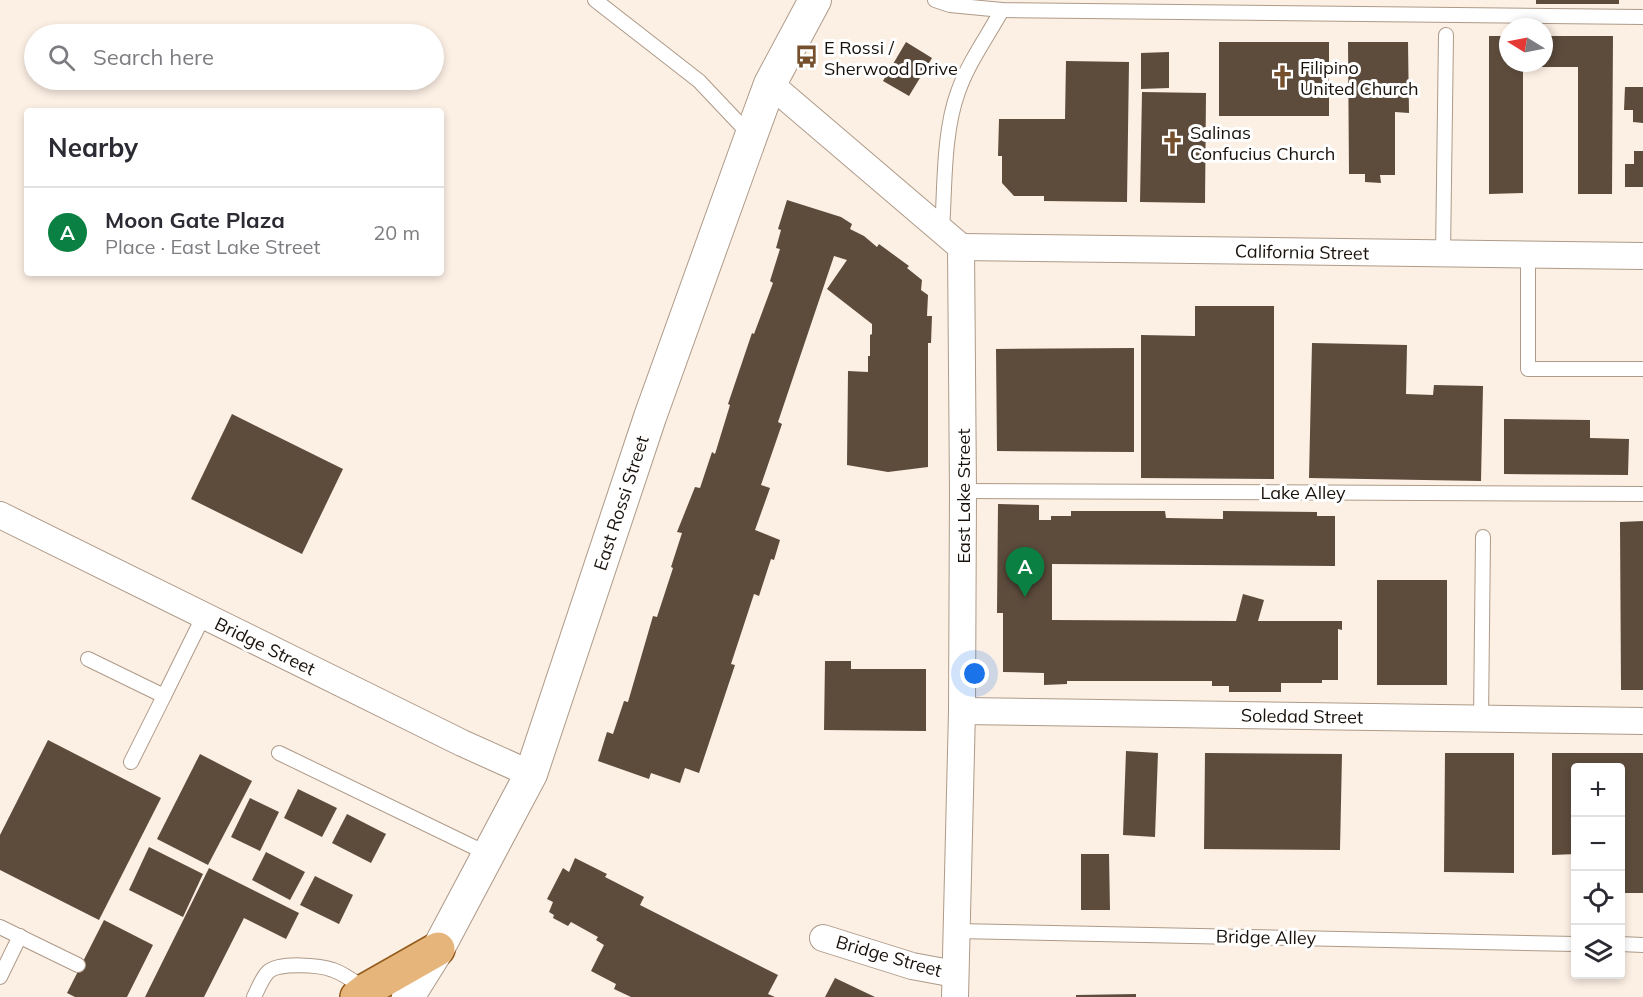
<!DOCTYPE html>
<meta charset="utf-8">
<style>
body{margin:0;font-family:Mulish,sans-serif;background:#f7f7f7;color:#2b2b33}
.controls{position:absolute;right:18px;bottom:18px;display:grid;overflow:hidden;border-radius:6px;box-shadow:0 3px 9px #0003}
.controls button{width:54px;height:54px;display:grid;place-items:center;padding:0;border:0;border-bottom:2px solid #e1e1e2;background:#fff;color:#2b2b33;font:30px sans-serif}
.compass{position:absolute;left:1499px;top:18px;width:54px;height:54px;border-radius:50%;background:#fff;box-shadow:0 3px 9px #0003;rotate:280deg}
.you{position:absolute;left:975px;top:674px;width:21px;height:21px;margin:-15px;border:4px solid #fff;border-radius:50%;background:#1a73e8;box-shadow:0 0 0 9px #1a73e833}
.badge{display:grid;place-items:center;width:39px;height:39px;border-radius:50%;background:#0b8043;color:#fff;font-size:20px;font-weight:700}
.pin{position:absolute;translate:-50% -50px;filter:drop-shadow(0 2px 3px #0008)}
.pin::after{content:'';position:absolute;top:32px;width:21px;height:18px;background:inherit;clip-path:polygon(0 0,100% 0,50% 100%)}
.list{margin:0;padding:0;list-style:none}
h2{display:flex;justify-content:space-between;align-items:center;height:78px;margin:0;padding:0 24px;font-size:26px}
h2 small{font-size:20px;font-weight:400;color:#7c7c81}
.list li{display:grid;grid-template-columns:39px 1fr auto;gap:18px;align-items:center;box-sizing:border-box;height:90px;padding:0 24px;border-top:2px solid #e1e1e2}
.list b{display:block;font-size:22px;white-space:nowrap}
.list p{margin:0;font-size:20px;white-space:nowrap;color:#7c7c81}
.list em{font-size:20px;font-style:normal;color:#7c7c81}
.icon{flex:none;width:33px;height:33px;fill:none;stroke:currentColor;stroke-width:2;stroke-linecap:round;stroke-linejoin:round}
.map{position:relative;flex:none;width:1643px;height:997px;overflow:hidden}
.search{position:absolute;background:#fff;box-shadow:0 3px 9px #0003;left:24px;top:24px;width:420px;height:66px;display:flex;align-items:center;gap:15px;box-sizing:border-box;padding:0 21px;border-radius:33px;color:#7c7c81;font-size:22px}
.panel{position:absolute;background:#fff;box-shadow:0 3px 9px #0003;left:24px;top:108px;width:420px;height:168px;border-radius:6px}
.map>svg:first-child{display:block}
.building{fill:#5d4c3c}
.lines{fill:none;stroke-linecap:round;stroke-linejoin:round}
.service-casing{stroke:#ae9a88;stroke-width:16}
.minor-casing{stroke:#ae9a88;stroke-width:28}
.tertiary-casing{stroke:#ae9a88;stroke-width:34}
.primary-casing{stroke:#945b1c;stroke-width:36}
.service{stroke:#fff;stroke-width:14}
.minor{stroke:#fff;stroke-width:26}
.tertiary{stroke:#fff;stroke-width:32}
.primary{stroke:#e6b57c;stroke-width:33}
.labels{text-anchor:middle;dominant-baseline:central;stroke-width:6;stroke-linejoin:round;paint-order:stroke}
.poi-label{font-size:18px;fill:#19110b;stroke:#fff;text-anchor:start}
.street-label{font-size:18px;fill:#19110b;stroke:#fff}
</style>
<div class="map">
<svg width="1643" height="997" viewBox="0 0 1643 997">
<rect width="100%" height="100%" fill="#fcefe4"/>
<g class="building">
<rect x="1536" y="0" width="83" height="4"/>
<path d="M1489 36H1508V63H1544V36H1613L1612 194H1578V67H1523V193L1489 194Z"/>
<path d="M906 42 932 58 909 96 883 81Z"/>
<rect x="1219" y="42" width="110" height="74"/>
<path d="M1348 42H1408L1409 113 1395 112V175H1380L1381 183 1365 182V174H1349Z"/>
<path d="M1169 52V88L1141 89V53Z"/>
<path d="M1066 61 1129 62 1127 202 1044 201V196H1014L1002 183V156H998L999 119H1065Z"/>
<path d="M1625 87H1643V123L1633 122V110H1624Z"/>
<path d="M1142 92 1206 93 1205 203 1140 202Z"/>
<path d="M1634 151H1643V187H1625V164H1634Z"/>
<path d="M787 200 841 217 852 224 850 229 864 236 877 247 879 244 909 266 907 268 922 280 921 290 928 295 927 316H932L931 343H928V467L888 472 847 465 848 371 868 372V356H870V335L872 334V324L827 289 847 260 834 256 778 422 782 424 761 485 770 488 755 530 780 540 774 560 771 559 759 596 754 594 731 664 735 665 699 773 685 768 680 783 651 773 649 779 598 761 607 732 613 734 624 701 628 702 653 616 657 617 673 568 671 567 682 533 677 532 695 487 700 488 712 452 715 454 730 405 728 404 752 333 754 334 773 283 770 281 780 249 776 248 781 230 778 229Z"/>
<path d="M1195 306H1274V479L1141 478V335L1195 336Z"/>
<path d="M1312 343 1407 345 1406 394 1433 395 1434 385 1483 386 1481 481 1309 478Z"/>
<path d="M1134 348V452L997 451 996 349Z"/>
<path d="M232 414 343 469 302 554 191 499Z"/>
<path d="M1504 419 1590 420V438L1629 439 1628 475 1504 474Z"/>
<path d="M998 504 1039 505V520H1051V516H1071V511H1165L1166 518 1223 519V511L1317 512V516H1335V566L1052 564V620L1236 621 1243 594 1264 600 1258 621H1342V630L1338 629V680H1322V683H1281V692H1229V686H1212V681H1067V684L1044 685V673L1003 672V613H997Z"/>
<path d="M1643 521V690H1621L1620 522Z"/>
<rect x="1377" y="580" width="70" height="105"/>
<path d="M825 661H851V669H926V731L824 730Z"/>
<path d="M48 740 161 798 99 920 0 870V835Z"/>
<path d="M1126 751 1158 753 1155 837 1123 835Z"/>
<path d="M1205 753 1342 754 1340 850 1204 849Z"/>
<path d="M1445 753H1514V873L1444 872Z"/>
<path d="M1552 753H1643V893H1622L1620 768H1576V854L1552 855Z"/>
<path d="M200 754 252 781 208 865 157 839Z"/>
<path d="M298 789 337 808 322 837 284 818Z"/>
<path d="M250 798 279 812 260 851 231 837Z"/>
<path d="M347 814 386 834 371 863 332 843Z"/>
<path d="M149 847 203 874 183 917 129 890Z"/>
<path d="M266 852 305 872 290 900 252 880Z"/>
<path d="M1081 854H1109L1110 910H1081Z"/>
<path d="M575 858 607 874 605 877 644 897 640 905 778 975 768 994 775 997H631L614 989 616 984 591 971 604 945 596 940 598 937 571 922 568 926 553 918 554 915 549 912 553 902 547 899 563 868 569 872Z"/>
<path d="M209 868 299 913 286 939 244 918 204 997H145Z"/>
<path d="M315 876 353 895 339 924 300 905Z"/>
<path d="M104 920 153 945 127 997H75L67 993Z"/>
<path d="M835 978 875 997H825Z"/>
<path d="M1136 994V997H1076V995Z"/>
</g>
<g class="lines">
<defs>
<g id="service">
<path d="M595 0 699 81 751 136"/>
<path d="M935 0 950 5 1002 10 1643 17"/>
<path d="M942 230C945 187 943 133 958 92 968 63 987 37 1002 10"/>
<path d="M1443 254 1446 35"/>
<path d="M1528 255V369H1643"/>
<path d="M963 491 1643 494"/>
<path d="M88 659 164 696 204 615"/>
<path d="M1481 719 1483 537"/>
<path d="M279 753 488 854"/>
<path d="M131 762 164 696"/>
<path d="M0 927 78 965"/>
<path d="M956 931 1576 944"/>
<path d="M1620 944 1643 945"/>
<path d="M0 977 20 936"/>
<path d="M254 997C258 989 262 978 268 972 279 962 320 965 333 970 345 974 356 983 366 990"/>
</g>
<g id="minor">
<path d="M770 84 961 247 963 491 962 711 955 997"/>
<path d="M961 247 1643 256"/>
<path d="M0 515 462 743 531 774"/>
<path d="M962 711 1643 721"/>
<path d="M823 938 912 966 955 974"/>
</g>
<path id="tertiary" d="M408 997 438 949 531 774 650 417 751 136 770 84 815 0"/>
<path id="primary" d="M357 997 366 990 438 949"/>
</defs>
<use href="#service" class="service-casing"/>
<use href="#minor" class="minor-casing"/>
<use href="#tertiary" class="tertiary-casing"/>
<use href="#primary" class="primary-casing"/>
<use href="#service" class="service"/>
<use href="#minor" class="minor"/>
<use href="#tertiary" class="tertiary"/>
<use href="#primary" class="primary"/>
</g>
<defs>
<symbol id="bus-bare" viewBox="-9 -9 18 18"><path d="M-5-6H5V4H4V6H2V4H-2V6H-4V4H-5ZM-3.5-4V0h7V-4ZM-3.5 1.2v1.5H-2V1.2ZM2 1.2v1.5H3.5V1.2Z" fill="#76502c" stroke="#fff" stroke-width="2.5" paint-order="stroke"/></symbol>
<symbol id="church-bare" viewBox="-9 -9 18 18"><path d="M-1.2-6h2.4v3.5h3.3v2.4h-3.3V6h-2.4V-.1h-3.3v-2.4h3.3Z" fill="#76502c" stroke="#fff" stroke-width="2.5" paint-order="stroke"/></symbol>
</defs>
<g fill-rule="evenodd">
<use href="#bus-bare" x="790" y="40" width="33" height="33"/>
<use href="#church-bare" x="1266" y="60" width="33" height="33"/>
<use href="#church-bare" x="1156" y="126" width="33" height="33"/>
</g>
<g class="labels">
<g class="poi-label">
<text x="824" y="47">E Rossi /<tspan x="824" dy="21">Sherwood Drive</tspan></text>
<text x="1300" y="67">Filipino<tspan x="1300" dy="21">United Church</tspan></text>
<text x="1190" y="132">Salinas<tspan x="1190" dy="21">Confucius Church</tspan></text>
</g>
<g class="street-label">
<text transform="translate(1302 252) rotate(1)">California Street</text>
<text x="1303" y="492">Lake Alley</text>
<text transform="translate(963 496) rotate(-90)">East Lake Street</text>
<text transform="translate(621 503) rotate(-72)">East Rossi Street</text>
<text transform="translate(265 646) rotate(26)">Bridge Street</text>
<text transform="translate(1302 716) rotate(1)">Soledad Street</text>
<text transform="translate(1266 937) rotate(1)">Bridge Alley</text>
<text transform="translate(889 956) rotate(16)">Bridge Street</text>
</g>
</g>
</svg>
<div class="controls">
<button>+</button>
<button>−</button>
<button><svg class="icon" aria-label="locate" viewBox="0 0 24 24"><circle cx="12" cy="12" r="6"/><path d="M12 2v4M12 18v4M2 12h4M18 12h4"/></svg></button>
<button><svg class="icon" aria-label="layers" viewBox="0 0 24 24"><path d="M12 4l9 5-9 5-9-5zM3 14l9 5 9-5"/></svg></button>
</div>
<svg class="compass" viewBox="-18 -18 36 36"><path d="M0-13l5 13h-10z" fill="#e53935"/><path d="M0 13l5-13h-10z" fill="#7c7c81"/></svg>
<div class="you"></div>
<div class="pin badge" style="left:1025px;top:597px">A</div>
<div class="search"><svg class="icon" aria-label="search" viewBox="0 0 24 24"><circle cx="10" cy="10" r="6"/><path d="M15 15l6 6"/></svg>Search here</div>
<section class="panel">
<h2>Nearby<small></small></h2>
<ul class="list">
<li><span class="badge">A</span><div><b>Moon Gate Plaza</b><p>Place · East Lake Street</p></div><em>20 m</em></li>
</ul>
</section>
</div>
